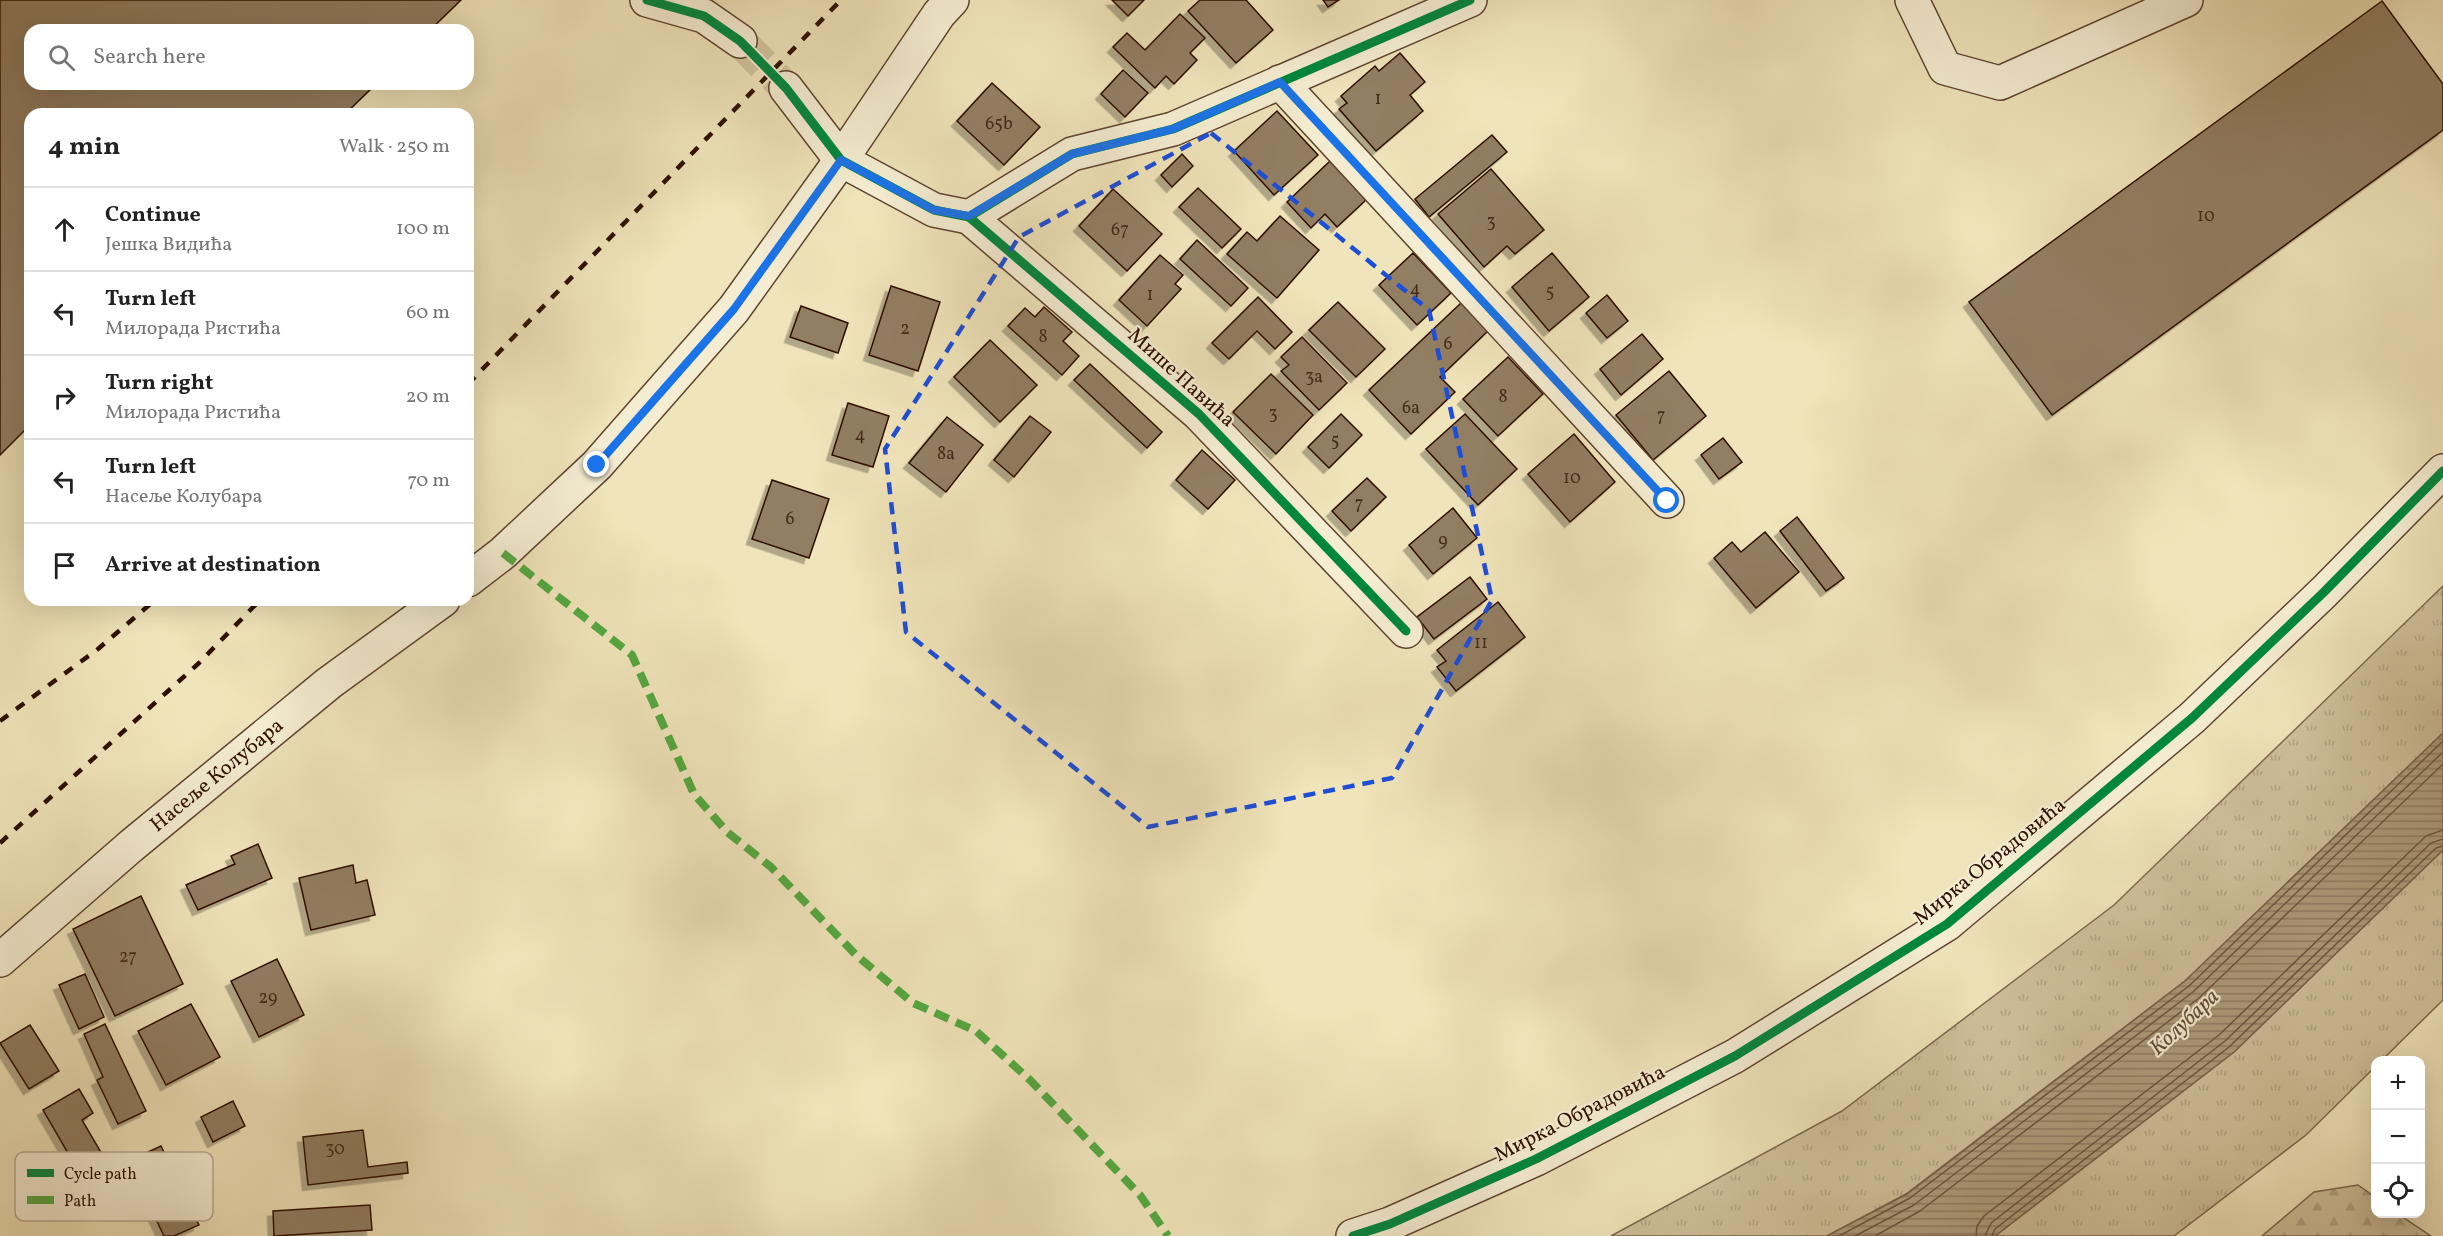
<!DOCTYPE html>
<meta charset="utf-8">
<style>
body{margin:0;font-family:Vollkorn,serif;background:#f6f6f6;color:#222}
.controls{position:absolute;right:18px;bottom:18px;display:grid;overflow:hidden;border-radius:12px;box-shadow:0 6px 24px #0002}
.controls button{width:54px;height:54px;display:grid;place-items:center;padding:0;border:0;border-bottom:2px solid #e0e0e0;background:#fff;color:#222;font:30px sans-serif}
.stop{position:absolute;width:18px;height:18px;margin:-14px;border:4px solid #1a73e8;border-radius:50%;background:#fff}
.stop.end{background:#1a73e8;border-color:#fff;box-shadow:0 2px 6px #0008}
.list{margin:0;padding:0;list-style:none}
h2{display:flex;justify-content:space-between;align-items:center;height:78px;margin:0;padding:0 24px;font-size:26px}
h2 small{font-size:20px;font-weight:400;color:#767676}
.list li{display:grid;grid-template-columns:39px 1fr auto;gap:18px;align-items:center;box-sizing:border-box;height:84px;padding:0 24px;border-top:2px solid #e0e0e0}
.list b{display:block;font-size:22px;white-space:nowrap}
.list p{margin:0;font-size:20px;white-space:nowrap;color:#767676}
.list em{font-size:20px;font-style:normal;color:#767676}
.icon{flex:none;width:33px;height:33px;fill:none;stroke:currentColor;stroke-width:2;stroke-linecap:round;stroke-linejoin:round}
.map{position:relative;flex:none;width:2443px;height:1236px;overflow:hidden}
.search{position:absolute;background:#fff;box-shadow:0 6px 24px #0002;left:24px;top:24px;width:450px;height:66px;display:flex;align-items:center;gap:15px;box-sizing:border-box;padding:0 21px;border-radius:18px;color:#767676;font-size:22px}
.panel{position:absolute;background:#fff;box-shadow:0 6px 24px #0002;left:24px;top:108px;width:450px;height:498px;border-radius:18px}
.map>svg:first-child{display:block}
.grass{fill:url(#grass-tufts);stroke:#7e684e;stroke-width:1.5}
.forest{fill:url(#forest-firs);stroke:#7e684e;stroke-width:1.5}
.water{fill:url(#water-rules);stroke:#7a644b;stroke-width:1.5}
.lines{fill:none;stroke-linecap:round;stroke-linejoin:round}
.shore{stroke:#6e563e;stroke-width:1.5}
.building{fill:#927e62;stroke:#2d0f02;stroke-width:1.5;filter:url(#shadow)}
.minor-tunnel{stroke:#d3c49e;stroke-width:33;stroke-dasharray:33 16;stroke-linecap:butt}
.minor-casing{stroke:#5e4430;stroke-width:36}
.minor{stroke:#f5edd2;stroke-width:33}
.rail{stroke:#2d0f02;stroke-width:4.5;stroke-dasharray:10 10;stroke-linecap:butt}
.quiet{stroke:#54a840;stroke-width:8;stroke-dasharray:15 8;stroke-linecap:butt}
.cycleway-casing{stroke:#f5edd2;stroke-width:13}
.cycleway{stroke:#00873e;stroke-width:9}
.route{stroke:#1a73e8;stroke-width:8}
.marked{fill:none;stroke:#1d4ed8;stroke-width:4.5;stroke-dasharray:12 8;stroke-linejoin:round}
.labels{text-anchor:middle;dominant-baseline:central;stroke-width:4.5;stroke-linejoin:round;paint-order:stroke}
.number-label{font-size:18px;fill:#462b1a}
.street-label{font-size:21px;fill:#2d0f02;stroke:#f5edd2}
.water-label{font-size:22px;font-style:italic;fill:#674e38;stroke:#f5edd2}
.key{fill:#f5edd2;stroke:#b9aa94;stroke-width:1.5}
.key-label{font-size:16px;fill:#2d0f02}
</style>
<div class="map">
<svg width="2443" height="1236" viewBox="0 0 2443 1236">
<defs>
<pattern id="grass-tufts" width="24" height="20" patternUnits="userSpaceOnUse" patternTransform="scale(1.5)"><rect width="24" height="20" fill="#cfc09b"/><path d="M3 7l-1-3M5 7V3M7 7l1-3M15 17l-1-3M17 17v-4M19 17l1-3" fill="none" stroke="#b2a484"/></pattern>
<pattern id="forest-firs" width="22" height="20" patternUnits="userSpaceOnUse" patternTransform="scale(1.5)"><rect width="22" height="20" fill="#cfc09b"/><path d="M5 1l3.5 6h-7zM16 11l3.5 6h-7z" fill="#b2a484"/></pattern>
<pattern id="water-rules" width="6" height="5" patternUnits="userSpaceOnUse" patternTransform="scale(1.5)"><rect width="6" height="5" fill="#ae9c7b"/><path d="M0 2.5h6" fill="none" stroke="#8e7e63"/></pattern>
<filter id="shadow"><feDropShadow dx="-5.5" dy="5.5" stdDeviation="0" flood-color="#0004"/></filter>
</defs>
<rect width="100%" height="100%" fill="#f0e4ba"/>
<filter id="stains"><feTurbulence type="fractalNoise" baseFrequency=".00333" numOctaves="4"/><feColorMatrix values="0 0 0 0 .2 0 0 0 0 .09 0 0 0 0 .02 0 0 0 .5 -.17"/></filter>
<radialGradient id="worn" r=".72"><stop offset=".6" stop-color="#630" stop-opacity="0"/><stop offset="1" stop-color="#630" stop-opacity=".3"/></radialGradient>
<g class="grass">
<path d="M2443 586V733L2185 981 1906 1194 1827 1236H1611L1842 1111 2114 905Z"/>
<path d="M2443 850V1000L2382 1060H2376L2375 1067 2306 1135 2174 1236H1995L2234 1052Z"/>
</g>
<path class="forest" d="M2358 1185 2375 1197 2376 1214H2398L2431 1236H2262L2314 1192Z"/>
<path class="water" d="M2443 733V850L2234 1052 1995 1236H1827L1907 1194 2185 981Z"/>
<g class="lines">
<g class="shore">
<path d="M1839 1236 1910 1198 2189 986 2443 741"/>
<path d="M1855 1236 1914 1205 2193 992 2443 752"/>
<path d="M1875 1236 1920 1211 2199 998 2443 764"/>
<path d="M1976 1236 1977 1226 1984 1216 2219 1035 2426 836 2443 830"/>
<path d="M1985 1236 1991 1223 2225 1041 2431 843 2443 839"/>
<path d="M1992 1236 1995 1229 2229 1047 2436 848 2443 846"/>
</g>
</g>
<g class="building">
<path d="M0 0H461L430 30H30V84H376L345 114H30V425L0 455Z"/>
<path d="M1112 0H1144L1128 16Z"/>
<path d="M1200 0H1246L1273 30 1236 63 1188 11Z"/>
<path d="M1323 0H1339L1328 7Z"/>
<path d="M2382 1 2443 84V130L2052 415 1969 302Z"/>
<path d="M1180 14 1205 38 1190 53 1197 60 1174 84 1166 76 1155 88 1113 47 1127 33 1145 50Z"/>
<path d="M1400 53 1425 82 1410 95 1423 111 1376 151 1339 109 1347 103 1341 96 1375 66 1379 71Z"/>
<path d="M1123 70 1148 93 1125 117 1101 94Z"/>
<path d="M992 83 1040 127 1004 165 957 121Z"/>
<path d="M1277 111 1318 155 1274 195 1234 151Z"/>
<path d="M1492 135 1507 152 1429 217 1415 199Z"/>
<path d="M1182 154 1193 166 1172 187 1161 175Z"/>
<path d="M1330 161 1367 199 1337 227 1325 214 1311 228 1287 202Z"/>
<path d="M1491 169 1544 230 1515 254 1507 246 1484 267 1438 214Z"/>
<path d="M1198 188 1241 229 1222 248 1179 207Z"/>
<path d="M1113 189 1162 234 1127 271 1079 226Z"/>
<path d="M1280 216 1319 250 1277 298 1227 254 1247 232 1257 241Z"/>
<path d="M1197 240 1248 288 1231 306 1180 259Z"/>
<path d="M1413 253 1451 293 1417 325 1379 285Z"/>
<path d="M1552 253 1589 297 1549 331 1512 287Z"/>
<path d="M1160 255 1183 275 1175 284 1181 289 1147 326 1119 300Z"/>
<path d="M891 286 940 302 918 371 869 355Z"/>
<path d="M1607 295 1628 321 1607 338 1586 313Z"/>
<path d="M1258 297 1292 332 1275 349 1257 331 1229 359 1212 343Z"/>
<path d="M1338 302 1385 349 1356 377 1309 330Z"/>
<path d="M1461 303 1488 331 1440 377 1455 392 1411 434 1369 390Z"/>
<path d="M801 306 848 323 838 353 790 337Z"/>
<path d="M1044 307 1072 332 1063 341 1079 356 1062 375 1008 326 1025 308 1035 317Z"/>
<path d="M1642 334 1663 359 1621 395 1600 369Z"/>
<path d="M1302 337 1347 383 1319 410 1281 371 1289 365 1281 357Z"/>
<path d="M990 340 1037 385 1000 422 954 377Z"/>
<path d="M1508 357 1543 394 1498 436 1463 399Z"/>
<path d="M1090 364 1162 432 1147 448 1074 380Z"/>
<path d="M1669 371 1706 416 1653 460 1616 415Z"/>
<path d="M1271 374 1313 415 1276 454 1233 412Z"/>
<path d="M848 403 889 416 873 467 832 455Z"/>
<path d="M1341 414 1362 435 1329 468 1308 447Z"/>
<path d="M1465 414 1517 469 1478 505 1426 449Z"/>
<path d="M1030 416 1051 432 1014 477 994 460Z"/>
<path d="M947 417 983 445 946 492 909 463Z"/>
<path d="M1574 434 1615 482 1570 522 1528 474Z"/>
<path d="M1723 438 1742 462 1719 479 1701 455Z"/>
<path d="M1202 450 1235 480 1208 509 1176 480Z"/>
<path d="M1367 478 1386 497 1351 531 1332 511Z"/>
<path d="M772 480 829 499 809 558 752 539Z"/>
<path d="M1453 508 1477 538 1433 574 1409 545Z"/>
<path d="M1797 517 1844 578 1826 591 1780 531Z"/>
<path d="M1765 532 1799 572 1756 608 1714 558 1732 542 1741 552Z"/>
<path d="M1470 577 1487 599 1434 639 1417 617Z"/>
<path d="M1498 602 1525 637 1456 691 1437 667 1446 661 1437 650Z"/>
<path d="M258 844 272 878 198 910 186 885 235 864 231 856Z"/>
<path d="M353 865 356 883 367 880 375 915 311 930 299 878Z"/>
<path d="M141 896 183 984 115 1016 73 929Z"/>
<path d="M277 959 304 1015 259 1037 231 981Z"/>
<path d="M85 974 104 1017 79 1029 59 985Z"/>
<path d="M191 1004 220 1057 166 1085 138 1031Z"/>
<path d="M105 1024 146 1111 118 1124 97 1080 103 1077 84 1034Z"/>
<path d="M30 1025 59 1071 29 1089 0 1043Z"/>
<path d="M79 1089 93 1113 82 1120 116 1178 91 1193 43 1110Z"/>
<path d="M233 1101 245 1126 213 1142 201 1117Z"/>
<path d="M363 1130 368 1167 407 1162 408 1173 308 1185 303 1137Z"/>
<path d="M161 1146 199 1225 174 1236H164L128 1161Z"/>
<path d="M370 1205 372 1230 274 1236 273 1211Z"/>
</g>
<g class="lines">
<path class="minor-tunnel" d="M740 41 786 88"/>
<defs>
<g id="minor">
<path d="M647 0 704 16 740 41"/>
<path d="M1912 0 1945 68 2000 83 2186 0"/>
<path d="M1280 82 1667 501"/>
<path d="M786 88 841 160 934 210 969 217 1072 154 1173 129 1470 0"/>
<path d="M969 217 1199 414 1406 631"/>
<path d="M468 580 503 553 597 465 734 309 841 160 939 14 952 0"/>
<path id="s1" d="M0 960 131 846 329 683 443 600"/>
<path d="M1353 1236 1390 1224 1536 1159 1735 1056 1947 924 2192 718 2324 592 2443 471"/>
</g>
</defs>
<use href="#minor" class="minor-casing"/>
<use href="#minor" class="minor"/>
<g class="rail">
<path d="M468 384 841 0"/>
<path d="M0 721 98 649 155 600"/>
<path d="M0 843 199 663 260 600"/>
</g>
<path class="quiet" d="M503 553 632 655 694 794 727 832 771 867 856 955 913 1003 976 1031 1030 1080 1140 1195 1168 1236"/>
<defs>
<g id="cycleway">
<path d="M647 0 704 16 740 41 786 88 841 160 934 210 969 217 1072 154 1173 129 1470 0"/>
<path d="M969 217 1199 414 1406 631"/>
<path d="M1353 1236 1390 1224 1536 1159 1735 1056 1947 924 2192 718 2324 592 2443 471"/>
</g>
</defs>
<use href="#cycleway" class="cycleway-casing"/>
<use href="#cycleway" class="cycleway"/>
</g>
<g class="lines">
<path class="route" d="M597 465 734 309 841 160 934 210 969 216 1072 154 1173 129 1280 82 1667 501"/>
</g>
<path class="marked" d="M1211 133 1429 310 1492 600 1392 778 1148 827 906 632 885 449 1019 237Z"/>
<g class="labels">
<g class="number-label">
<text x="1378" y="99">1</text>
<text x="999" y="124">65b</text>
<text x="2206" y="216">10</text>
<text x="1491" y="222">3</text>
<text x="1120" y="230">67</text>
<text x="1415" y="289">4</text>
<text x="1550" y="292">5</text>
<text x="1150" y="295">1</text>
<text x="905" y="329">2</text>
<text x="1043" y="337">8</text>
<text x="1448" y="344">6</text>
<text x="1314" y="377">3a</text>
<text x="1503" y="397">8</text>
<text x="1411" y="408">6a</text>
<text x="1273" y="414">3</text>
<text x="1661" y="416">7</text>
<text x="860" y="435">4</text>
<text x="1335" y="441">5</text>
<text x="946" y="454">8a</text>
<text x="1572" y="478">10</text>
<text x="1359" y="504">7</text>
<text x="790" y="519">6</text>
<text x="1443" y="541">9</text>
<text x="1481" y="643">11</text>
<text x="128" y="957">27</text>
<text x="268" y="998">29</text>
<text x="335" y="1149">30</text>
</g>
<g class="street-label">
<text transform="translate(1181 378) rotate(42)">Мише Павића</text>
<text stroke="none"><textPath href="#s1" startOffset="285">Насеље Колубара</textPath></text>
<text transform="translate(1990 862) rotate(-39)">Мирка Обрадовића</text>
<text transform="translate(1580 1114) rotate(-27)">Мирка Обрадовића</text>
</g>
<g class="water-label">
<text transform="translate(2185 1023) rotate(-43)">Колубара</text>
</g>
</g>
<rect x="15" y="1152" width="198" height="69" rx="9" class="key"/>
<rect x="27" y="1169" width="27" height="8" fill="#00873e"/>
<rect x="27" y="1196" width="27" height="8" fill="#54a840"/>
<g class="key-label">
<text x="64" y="1179">Cycle path</text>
<text x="64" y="1206">Path</text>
</g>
<rect width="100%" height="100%" filter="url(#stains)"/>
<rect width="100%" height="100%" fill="url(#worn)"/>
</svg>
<div class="controls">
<button>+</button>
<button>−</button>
<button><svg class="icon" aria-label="locate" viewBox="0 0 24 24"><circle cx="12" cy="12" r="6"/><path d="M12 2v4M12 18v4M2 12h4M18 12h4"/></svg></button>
</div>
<div class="stop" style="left:1667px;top:501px"></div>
<div class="stop end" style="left:597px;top:465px"></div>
<div class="search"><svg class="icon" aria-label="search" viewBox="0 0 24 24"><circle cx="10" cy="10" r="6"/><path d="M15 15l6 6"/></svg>Search here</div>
<section class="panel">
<h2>4 min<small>Walk · 250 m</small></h2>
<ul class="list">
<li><svg class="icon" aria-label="ahead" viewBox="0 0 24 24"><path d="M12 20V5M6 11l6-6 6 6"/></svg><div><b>Continue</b><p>Јешка Видића</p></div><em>100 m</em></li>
<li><svg class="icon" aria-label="left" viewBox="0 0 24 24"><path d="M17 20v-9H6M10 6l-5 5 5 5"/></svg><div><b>Turn left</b><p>Милорада Ристића</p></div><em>60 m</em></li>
<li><svg class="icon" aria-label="right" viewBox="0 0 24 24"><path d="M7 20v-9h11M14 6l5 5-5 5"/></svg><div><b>Turn right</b><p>Милорада Ристића</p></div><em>20 m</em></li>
<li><svg class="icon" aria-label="left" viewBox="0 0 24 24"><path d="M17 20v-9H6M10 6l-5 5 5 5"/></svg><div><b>Turn left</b><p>Насеље Колубара</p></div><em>70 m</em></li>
<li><svg class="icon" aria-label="arrive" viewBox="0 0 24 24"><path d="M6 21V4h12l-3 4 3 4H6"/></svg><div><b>Arrive at destination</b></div></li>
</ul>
</section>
</div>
